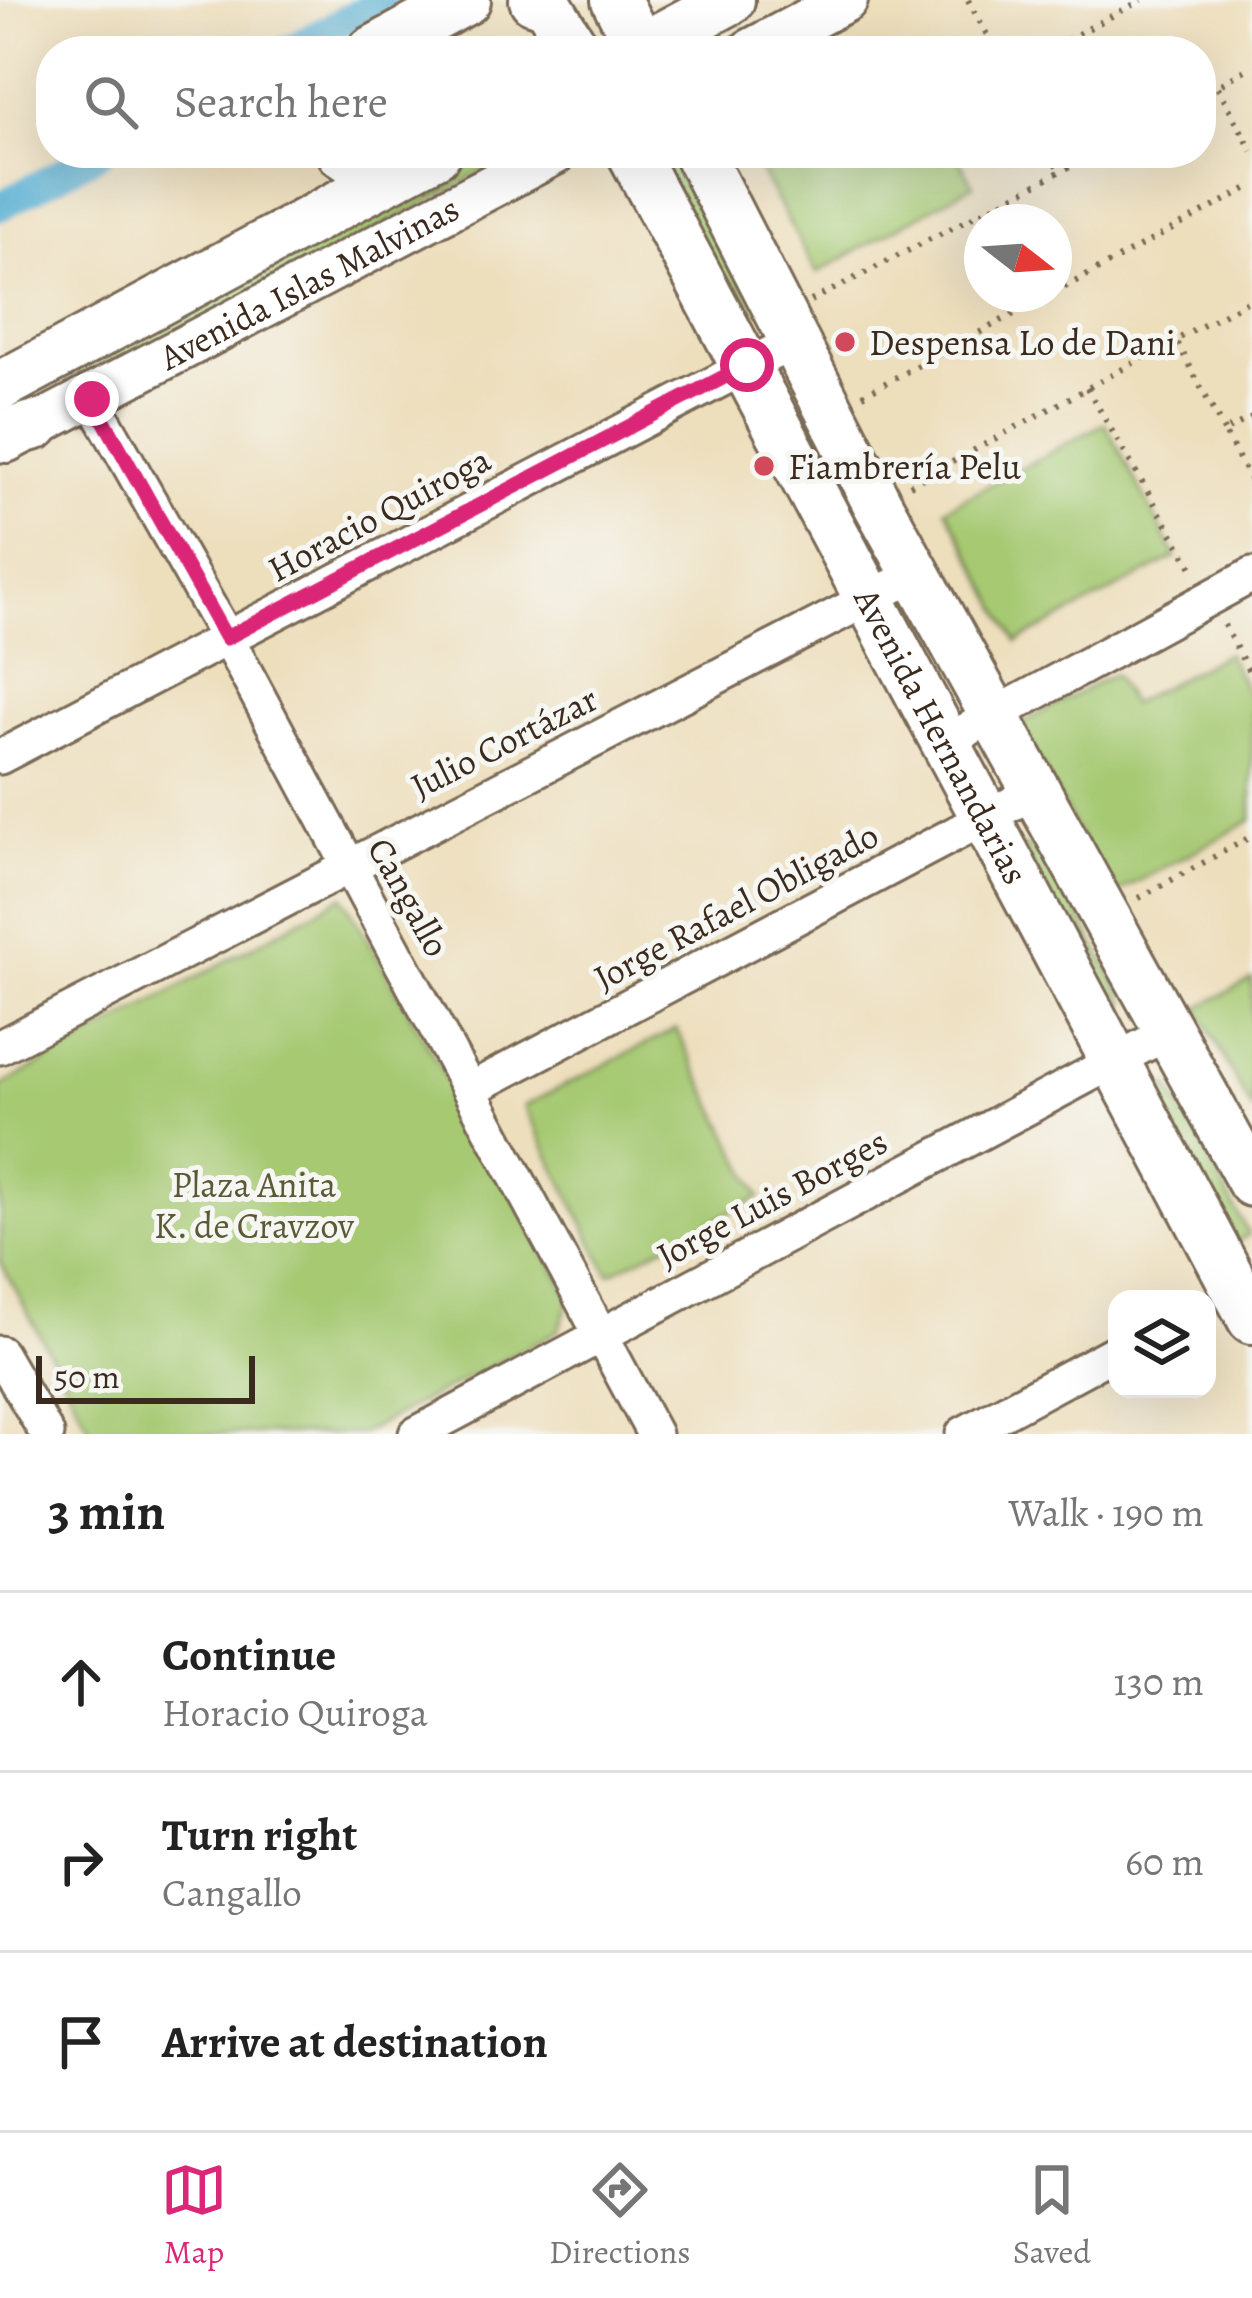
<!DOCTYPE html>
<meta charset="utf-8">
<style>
body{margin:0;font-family:Alegreya,serif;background:#f2f2f2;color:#222}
.controls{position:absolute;right:36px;bottom:36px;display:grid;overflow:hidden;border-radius:24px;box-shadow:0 12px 48px #0002}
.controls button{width:108px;height:108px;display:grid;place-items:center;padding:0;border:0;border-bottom:3px solid #e0e0e0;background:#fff;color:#222;font:60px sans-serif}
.compass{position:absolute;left:964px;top:204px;width:108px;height:108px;border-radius:50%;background:#fff;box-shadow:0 12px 48px #0002;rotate:107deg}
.scale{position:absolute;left:36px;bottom:30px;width:219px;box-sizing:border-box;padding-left:12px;border:6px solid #3b2a1e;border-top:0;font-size:33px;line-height:42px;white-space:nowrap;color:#3b2a1e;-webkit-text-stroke:9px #f6f6f2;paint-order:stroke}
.stop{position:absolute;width:36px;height:36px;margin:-27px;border:9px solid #db2777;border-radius:50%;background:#fff}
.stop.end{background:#db2777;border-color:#fff;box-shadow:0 3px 12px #0008}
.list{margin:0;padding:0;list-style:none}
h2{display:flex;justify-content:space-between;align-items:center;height:156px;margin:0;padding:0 48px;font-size:51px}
h2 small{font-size:39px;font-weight:400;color:#767676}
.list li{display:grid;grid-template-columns:78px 1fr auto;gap:36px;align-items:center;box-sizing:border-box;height:180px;padding:0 48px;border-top:3px solid #e0e0e0}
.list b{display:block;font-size:45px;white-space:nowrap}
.list p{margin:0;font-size:39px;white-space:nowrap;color:#767676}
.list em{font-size:39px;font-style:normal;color:#767676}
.icon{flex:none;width:66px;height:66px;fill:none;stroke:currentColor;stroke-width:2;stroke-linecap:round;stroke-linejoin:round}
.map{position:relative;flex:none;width:1252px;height:1434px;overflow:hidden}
.search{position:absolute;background:#fff;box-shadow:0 12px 48px #0002;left:36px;right:36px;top:36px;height:132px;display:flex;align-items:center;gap:30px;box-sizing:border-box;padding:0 42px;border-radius:48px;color:#767676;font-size:45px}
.sheet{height:696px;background:#fff}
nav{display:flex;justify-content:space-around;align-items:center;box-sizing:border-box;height:168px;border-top:3px solid #e0e0e0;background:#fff;font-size:33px;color:#767676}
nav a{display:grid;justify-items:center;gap:6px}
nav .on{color:#db2777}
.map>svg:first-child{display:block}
.green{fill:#a6c972;stroke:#707a48;stroke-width:3}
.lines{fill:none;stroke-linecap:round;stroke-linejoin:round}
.canal{stroke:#54aed2;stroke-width:30}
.minor-casing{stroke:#796955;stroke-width:39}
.tertiary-casing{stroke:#796955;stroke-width:48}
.secondary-casing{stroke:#796955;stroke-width:54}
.path{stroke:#796955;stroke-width:6;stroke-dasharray:3 9;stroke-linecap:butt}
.minor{stroke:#fff;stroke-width:33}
.tertiary{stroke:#fff;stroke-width:42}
.secondary{stroke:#fff;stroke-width:48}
.route{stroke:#db2777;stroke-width:15}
.poi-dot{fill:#d1495b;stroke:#f6f6f2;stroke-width:4.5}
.labels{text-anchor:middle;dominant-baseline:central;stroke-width:10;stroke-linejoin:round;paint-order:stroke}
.street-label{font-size:36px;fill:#3b2a1e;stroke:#f6f6f2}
.poi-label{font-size:36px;fill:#3b2a1e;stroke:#f6f6f2;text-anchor:start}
.park-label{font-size:36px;fill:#5b5a37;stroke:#f6f6f2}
</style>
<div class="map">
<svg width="1252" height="1434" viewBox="0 0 1252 1434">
<rect width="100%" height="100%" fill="#f6f6f2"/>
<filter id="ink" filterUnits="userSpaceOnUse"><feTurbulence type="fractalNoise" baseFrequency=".00833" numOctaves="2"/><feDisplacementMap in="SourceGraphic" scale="24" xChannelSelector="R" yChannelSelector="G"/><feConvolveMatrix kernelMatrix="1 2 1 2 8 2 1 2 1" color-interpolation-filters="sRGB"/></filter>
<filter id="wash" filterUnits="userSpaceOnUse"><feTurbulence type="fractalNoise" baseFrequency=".004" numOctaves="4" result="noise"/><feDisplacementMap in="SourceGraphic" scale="48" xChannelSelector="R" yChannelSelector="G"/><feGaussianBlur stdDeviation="2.7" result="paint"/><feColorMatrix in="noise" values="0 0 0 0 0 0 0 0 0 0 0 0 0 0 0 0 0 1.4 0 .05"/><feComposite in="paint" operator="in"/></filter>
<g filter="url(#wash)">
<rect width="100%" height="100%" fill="#eddebc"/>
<g class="green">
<path d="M477 153H517L190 330 29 393Z"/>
<path d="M662 153H671L757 315 744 322 656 156Z"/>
<path d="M750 153H956L973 185 817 273Z"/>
<path d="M1105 423 1176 557 1017 642 946 508Z"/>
<path d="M1227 653 1252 701V820L1111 896 1020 724 1114 674 1130 704Z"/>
<path d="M1039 840 1126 1003 1111 1011 1024 848Z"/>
<path d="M343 896 571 1298 558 1331 360 1434H93L0 1261V1087Z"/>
<path d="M1252 979V1111L1198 1008Z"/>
<path d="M676 1029 760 1197 609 1274 524 1106Z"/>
<path d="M1169 1086 1249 1235 1234 1243 1154 1093Z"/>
</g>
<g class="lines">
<g class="canal">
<path d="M288 51 382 0"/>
<path d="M0 206 98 153"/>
</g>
</g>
</g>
<g filter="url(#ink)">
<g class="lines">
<defs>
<g id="minor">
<path d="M92 399 227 638 654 1434"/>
<path d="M943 743 1252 575"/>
<path d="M0 757 795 341"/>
<path d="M0 1047 916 574"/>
<path d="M471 1089 1036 791"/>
<path d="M0 1353 47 1434"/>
<path d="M416 1434 1167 1033"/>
<path d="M963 1434 1117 1351"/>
</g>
<g id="tertiary">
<path d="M750 51 846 0"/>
<path id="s1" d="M6 441 555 153"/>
</g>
<g id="secondary">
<path d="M534 0 546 2 576 51"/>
<path d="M616 0 642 51"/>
<path d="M372 51 466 0"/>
<path d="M635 51 730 0"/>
<path d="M342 153 383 181"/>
<path id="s2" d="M632 153 1252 1319"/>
<path d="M698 153 877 503 1252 1182"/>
<path d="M0 386 436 153"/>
<path d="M0 435 36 425"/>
</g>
</defs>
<use href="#minor" class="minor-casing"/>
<use href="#tertiary" class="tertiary-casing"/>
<use href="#secondary" class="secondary-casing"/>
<g class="path">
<path d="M968 0 996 51"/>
<path d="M1046 51 1142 0"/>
<path d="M1218 87 1252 151"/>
<path d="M1201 96 1252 66"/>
<path d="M1050 153 1060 172"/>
<path d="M1054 293 1252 186"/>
<path d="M811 301 1096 153"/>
<path d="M1087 388 1194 571"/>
<path d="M863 395 1051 294"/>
<path d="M1252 417 1224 431 1252 483"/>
<path d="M1224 431 1176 340 1252 299"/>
<path d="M910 485 1176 340"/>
<path d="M1224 625 1252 677"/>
<path d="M1139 898 1252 836"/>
</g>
<use href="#minor" class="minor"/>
<use href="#tertiary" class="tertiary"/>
<use href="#secondary" class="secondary"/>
</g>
</g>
<g class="lines" filter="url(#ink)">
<path class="route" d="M92 399 226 638 747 365"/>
</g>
<g class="poi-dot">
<circle cx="845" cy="342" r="12"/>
<circle cx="764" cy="466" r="12"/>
</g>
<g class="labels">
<g class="street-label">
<text stroke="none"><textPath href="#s1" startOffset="342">Avenida Islas Malvinas</textPath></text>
<text transform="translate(379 514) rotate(-28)">Horacio Quiroga</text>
<text stroke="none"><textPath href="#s2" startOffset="660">Avenida Hernandarias</textPath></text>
<text transform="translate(504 742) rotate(-27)">Julio Cortázar</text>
<text transform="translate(409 897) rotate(61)">Cangallo</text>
<text transform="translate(736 906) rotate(-28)">Jorge Rafael Obligado</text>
<text transform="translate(772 1198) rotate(-28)">Jorge Luis Borges</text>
</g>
<g class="poi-label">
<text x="869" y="342">Despensa Lo de Dani</text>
<text x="788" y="466">Fiambrería Pelu</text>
</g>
<g class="park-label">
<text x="254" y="1184">Plaza Anita<tspan x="254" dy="41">K. de Cravzov</tspan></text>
</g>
</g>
</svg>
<div class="controls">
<button><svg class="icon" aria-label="layers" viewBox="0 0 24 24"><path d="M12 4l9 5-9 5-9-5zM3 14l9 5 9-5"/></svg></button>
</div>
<svg class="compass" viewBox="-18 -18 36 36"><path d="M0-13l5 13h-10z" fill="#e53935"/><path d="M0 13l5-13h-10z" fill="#767676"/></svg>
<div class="scale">50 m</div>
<div class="stop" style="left:747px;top:365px"></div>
<div class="stop end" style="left:92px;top:399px"></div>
<div class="search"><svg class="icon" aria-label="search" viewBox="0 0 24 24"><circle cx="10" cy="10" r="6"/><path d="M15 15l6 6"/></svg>Search here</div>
</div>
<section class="sheet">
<h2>3 min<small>Walk · 190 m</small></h2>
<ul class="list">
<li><svg class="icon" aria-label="ahead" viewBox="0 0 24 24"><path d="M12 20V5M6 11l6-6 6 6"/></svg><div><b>Continue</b><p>Horacio Quiroga</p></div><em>130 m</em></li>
<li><svg class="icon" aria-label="right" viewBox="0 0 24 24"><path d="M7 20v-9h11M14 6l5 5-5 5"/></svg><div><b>Turn right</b><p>Cangallo</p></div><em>60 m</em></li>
<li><svg class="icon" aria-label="arrive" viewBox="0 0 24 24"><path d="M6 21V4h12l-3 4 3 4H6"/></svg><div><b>Arrive at destination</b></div></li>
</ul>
</section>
<nav>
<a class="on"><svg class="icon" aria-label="map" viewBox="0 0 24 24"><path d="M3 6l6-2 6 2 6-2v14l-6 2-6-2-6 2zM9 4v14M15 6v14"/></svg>Map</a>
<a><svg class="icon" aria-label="directions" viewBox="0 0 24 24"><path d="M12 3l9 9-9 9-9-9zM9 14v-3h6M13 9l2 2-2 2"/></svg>Directions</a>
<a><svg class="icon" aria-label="saved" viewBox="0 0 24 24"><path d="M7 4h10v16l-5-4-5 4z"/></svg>Saved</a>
</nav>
